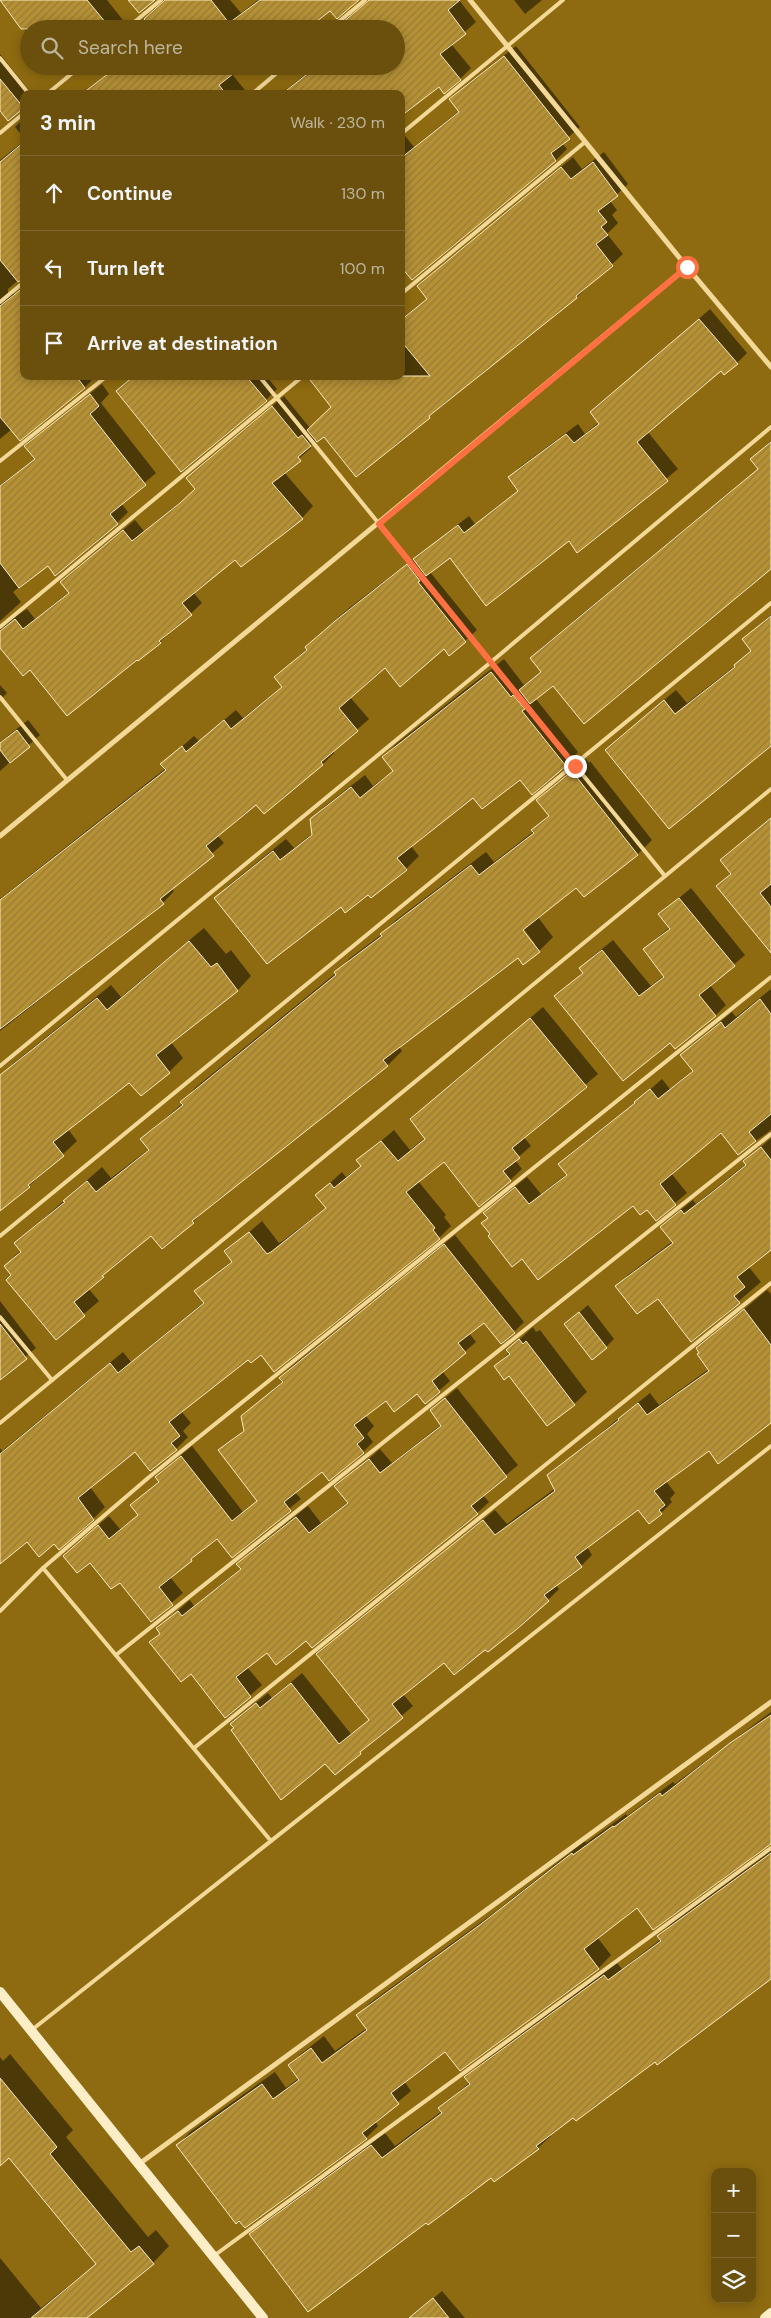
<!DOCTYPE html>
<meta charset="utf-8">
<style>
body{margin:0;font-family:"DM Sans",sans-serif;background:#725a1a;color:#f1f3f6}
.controls{position:absolute;right:15px;bottom:15px;display:grid;overflow:hidden;border-radius:10px;box-shadow:0 2px 12px #0003}
.controls button{width:45px;height:45px;display:grid;place-items:center;padding:0;border:0;border-bottom:1px solid #7d672d;background:#6a500c;color:#f1f3f6;font:25px sans-serif}
.stop{position:absolute;width:15px;height:15px;margin:-11px;border:4px solid #ff7043;border-radius:50%;background:#fff}
.stop.end{background:#ff7043;border-color:#fff;box-shadow:0 1px 5px #0008}
.list{margin:0;padding:0;list-style:none}
h2{display:flex;justify-content:space-between;align-items:center;height:65px;margin:0;padding:0 20px;font-size:21px}
h2 small{font-size:16px;font-weight:400;color:#beb59d}
.list li{display:grid;grid-template-columns:32px 1fr auto;gap:15px;align-items:center;box-sizing:border-box;height:75px;padding:0 20px;border-top:1px solid #7d672d}
.list b{display:block;font-size:19px;white-space:nowrap}
.list em{font-size:16px;font-style:normal;color:#beb59d}
.icon{flex:none;width:28px;height:28px;fill:none;stroke:currentColor;stroke-width:2;stroke-linecap:round;stroke-linejoin:round}
.map{position:relative;flex:none;width:771px;height:2318px;overflow:hidden}
.search{position:absolute;background:#6a500c;box-shadow:0 2px 12px #0003;left:20px;top:20px;width:385px;height:55px;display:flex;align-items:center;gap:12px;box-sizing:border-box;padding:0 18px;border-radius:28px;color:#beb59d;font-size:19px}
.panel{position:absolute;background:#6a500c;box-shadow:0 2px 12px #0003;left:20px;top:90px;width:385px;height:290px;border-radius:10px}
.map>svg:first-child{display:block}
.shadow{fill:#0007;fill-rule:evenodd}
.building{fill:url(#building-hatch);stroke:#fdebbf}
.lines{fill:none;stroke-linecap:round;stroke-linejoin:round}
.lane{stroke:#f3d898;stroke-width:4}
.street{stroke:#f3d898;stroke-width:5}
.secondary{stroke:#fdeec7;stroke-width:10}
.route{stroke:#ff7043;stroke-width:6}
</style>
<div class="map">
<svg width="771" height="2318" viewBox="0 0 771 2318">
<defs>
<pattern id="building-hatch" width="6" height="6" patternUnits="userSpaceOnUse" patternTransform="scale(1.25)"><rect width="6" height="6" fill="#b69134"/><path d="M-1 1l2-2M0 6l6-6M5 7l2-2" fill="none" stroke="#967c3b"/></pattern>
</defs>
<rect width="100%" height="100%" fill="#8e6b10"/>
<g class="shadow">
<path d="M1 0H107L130 29H29V36Z"/>
<path d="M175 0H230L241 13 258 0H290L304 29H139Z"/>
<path d="M371 0H459L476 22 451 44 471 68 460 79 401 94H281L307 73 396 66V29Z"/>
<path d="M514 0H542L525 14Z"/>
<path d="M516 46 580 127 562 143 567 149 556 160 412 278 401 267V131L414 147 459 111 450 100 461 89Z"/>
<path d="M0 54 32 94H24V108L9 119 2 112 0 113Z"/>
<path d="M113 66H241L232 74 248 94H85L115 68Z"/>
<path d="M24 118V138L15 127Z"/>
<path d="M24 141V278H21L8 289V294H15L24 287V376H96L85 387 12 429 0 439V160Z"/>
<path d="M604 152 628 184 610 201 617 210 612 215 618 223 607 234 623 254 576 298 356 475 324 435 317 439 310 446 311 448 284 472 313 506 302 518 236 558 193 592 202 603 160 642 138 659 30 669 0 646V627L27 609 35 619 69 592 62 582 73 571 135 520 144 531 193 492 196 489 187 478 284 396 310 428 332 407 401 376V319L428 298 418 286 573 157 582 169Z"/>
<path d="M710 309 747 353 737 363 721 370 647 431 678 469 578 551 569 540 450 557 430 572 477 630 465 641 385 667 350 697 369 719 333 751 334 753 323 764 264 813 256 803 217 835 224 843 172 888 174 891 163 903 0 1031V899L166 768 162 764 194 736 199 741 236 710 243 718 283 686 275 677 308 648 306 647 318 635 348 609 469 516 475 524 519 490 509 477 520 467 578 424 585 434 599 422 592 412Z"/>
<path d="M133 376H266L277 389 266 400 117 391Z"/>
<path d="M102 384 109 394 101 403 156 473 121 503 128 512 117 523 48 564 13 592 21 602 0 621V485L36 458 26 446 37 436Z"/>
<path d="M771 441V567L553 685 536 699 578 752 565 765 520 778 473 796 410 845 419 856 406 869 368 893 341 905 216 898 229 885 286 839 294 848 313 833 311 820 325 806 365 775 373 786 394 770 383 757 396 744 504 659 524 685 527 683 542 671 531 658 541 648 759 468 752 459Z"/>
<path d="M771 615V743L618 739 676 690 687 703 735 666 752 650 743 639Z"/>
<path d="M0 685 7 693 0 700Z"/>
<path d="M28 720 40 735 0 771V742Z"/>
<path d="M586 759 589 763 590 761 652 840 638 854 584 896 577 886 537 916 553 937 539 951 519 957 399 1047 402 1051 388 1065 207 1208 193 1222 151 1234 116 1263 88 1288 99 1301 56 1338 5 1266 21 1250 16 1243 102 1167 111 1178 149 1149 141 1139 183 1103 182 1102 196 1087 336 973 350 958 381 935 396 920 486 852 494 862 534 831 549 815 538 801ZM520 924 535 944 533 945 518 925Z"/>
<path d="M771 818V951L718 886 732 873 721 860Z"/>
<path d="M691 888 745 955 710 985 726 1005 715 1016 670 1041 556 996 584 971 581 968 592 957 613 940 651 986 665 975 644 949 670 927 660 914Z"/>
<path d="M204 928 226 954 231 950 251 976 238 990 171 1042 183 1058 169 1072 141 1095 130 1081 68 1129 77 1141 29 1186 0 1205 1 1076 15 1062 111 985 121 997Z"/>
<path d="M771 989V1130L739 1153 722 1132 671 1173 687 1193 656 1219 647 1208 633 1204 523 1257 491 1234 489 1218 485 1213 496 1202 527 1177 541 1194 568 1173 560 1164 571 1153 636 1102 662 1079 670 1089 693 1070 682 1055 693 1044 732 1012 736 1017Z"/>
<path d="M543 1007 598 1074 524 1137 531 1146 515 1160 522 1169 510 1180 444 1161 418 1181 446 1215 444 1217 451 1226 439 1238 274 1370 261 1353 249 1358 181 1411 191 1423 183 1431 188 1437 176 1449 135 1450 90 1487 105 1507 93 1519 54 1542 27 1541 0 1563V1448L2 1451 123 1352 131 1362 204 1302 196 1292 233 1260 226 1252 262 1221 279 1243 284 1240 327 1207 317 1195 342 1172 346 1177 362 1165 358 1161 394 1130 410 1150 426 1137 412 1119Z"/>
<path d="M771 1138V1248L748 1266 761 1282 692 1341 658 1297 617 1286 628 1275 673 1241 662 1227 673 1216 693 1200 696 1204 747 1163 745 1161Z"/>
<path d="M455 1235 524 1322 514 1332 485 1321 469 1333 476 1342 442 1371 450 1381 425 1403 417 1392 386 1399 365 1415 374 1426 367 1434 373 1442 363 1452 322 1470 295 1492 301 1499 232 1556 217 1537 170 1577 183 1593 151 1620 120 1581 75 1545 109 1516 120 1529 139 1514 131 1505 160 1481 157 1477 167 1467 192 1446 243 1512 258 1500 220 1451 245 1429 243 1416 283 1381 281 1378 291 1367Z"/>
<path d="M767 1290 771 1294V1422L710 1449 666 1481 675 1493 670 1499 672 1502 661 1513 639 1508 587 1547 592 1555 581 1566 556 1585 559 1589 548 1600 486 1648 444 1661 403 1694 413 1706 335 1773 326 1762 235 1728 232 1724 243 1713 268 1693 272 1698 302 1673 351 1734 370 1719 318 1654 495 1510 507 1524 557 1487 549 1475 650 1393 659 1405 709 1369 698 1348Z"/>
<path d="M0 1301 36 1348 0 1378Z"/>
<path d="M588 1305 614 1339 606 1347 566 1324Z"/>
<path d="M533 1327 536 1332 540 1330 587 1392 574 1404 495 1366 510 1352 508 1350Z"/>
<path d="M457 1388 518 1465 483 1495 489 1502 477 1513 312 1647 306 1639 267 1651 247 1667 262 1685 226 1716 191 1672 151 1642 161 1632 158 1628 190 1600 194 1606 241 1568 238 1564 249 1553 308 1506 321 1523 348 1502 336 1487 380 1449 392 1463 442 1424 431 1410Z"/>
<path d="M771 1712V1844L637 1906 597 1937 611 1955 599 1968 460 2069 446 2050 404 2081 411 2091 375 2121 378 2126 366 2138 178 2145 190 2132 275 2072 286 2088 299 2078 289 2065 302 2053 324 2036 335 2051 367 2028 358 2015 370 2003 495 1912 585 1841 586 1843 626 1814 627 1816 673 1782 675 1784Z"/>
<path d="M771 1851V1978L574 2116 549 2134 551 2136 538 2148 491 2177 426 2221 251 2235 264 2222 385 2133 395 2146 442 2111 440 2108 470 2082 466 2077 479 2065 617 1963 622 1969 661 1939 659 1936 672 1923Z"/>
<path d="M10 2054 73 2130 66 2137 148 2237 156 2230 169 2246 153 2263 85 2318H0V2258L41 2308 97 2263 9 2157 0 2164V2057L3 2061Z"/>
<path d="M442 2291 465 2318H413L421 2309Z"/>
</g>
<g class="building">
<path d="M0 0H87L111 29H21Z"/>
<path d="M128 0H155L139 13Z"/>
<path d="M165 0H211L229 23 260 0H359L337 19 330 11 307 29H274L267 20 255 29H153L144 19Z"/>
<path d="M369 0H460L448 10 466 34 440 54 461 80 444 94 439 87 401 116V94H282L306 75 299 66H396V29H345L341 24Z"/>
<path d="M504 56 570 139 551 153 556 161 412 280 401 267V158L459 112 449 99Z"/>
<path d="M118 66H243L219 85 226 94H82Z"/>
<path d="M0 79 24 108 8 121 0 111Z"/>
<path d="M24 142V278L18 282 0 260V162Z"/>
<path d="M593 162 618 196 598 211 607 222 601 227 608 235 596 244 613 266 576 296 577 298 429 416 430 418 356 477 324 437 317 442 307 430 331 407 307 376H430L401 341V320L427 299 417 286 561 167 571 179Z"/>
<path d="M24 287V376H76L85 388 20 441 0 417V306Z"/>
<path d="M699 319 738 364 724 375 721 371 637 442 668 481 577 553 569 541 486 606 450 558 426 576 413 559 458 525 464 533 518 491 508 477 566 434 574 443 599 424 590 412Z"/>
<path d="M134 376H246L267 401 181 472 116 391Z"/>
<path d="M90 394 99 406 90 414 146 485 110 514 118 524 55 576 48 566 19 588 0 563V486L35 459 24 446Z"/>
<path d="M272 406 298 438 302 435 311 446 298 457 301 461 272 483 303 519 241 567 235 560 182 603 192 615 159 641 161 643 138 661 137 660 67 716 30 670 23 676 0 648V631L15 619 23 629 69 593 60 582 123 530 132 541 180 503 195 489 186 478Z"/>
<path d="M771 442V569L584 724 553 686 530 704 519 690 541 672 530 658 758 469 750 459Z"/>
<path d="M407 564 420 581 418 582 466 642 449 656 444 649 400 687 385 668 339 708 358 731 321 762 323 765 264 814 256 805 206 846 214 856 160 899 164 904 0 1029V900L166 770 160 764 182 746 186 752 224 720 231 729 282 687 274 677 307 650 305 647 335 621Z"/>
<path d="M771 616V746L669 829 605 750 664 700 675 714 735 667 734 665 751 651 742 639Z"/>
<path d="M491 672 511 697 513 695 525 709 522 711 566 766 532 795 520 780 482 809 473 798 397 858 407 870 371 898 368 895 345 913 341 907 267 964 214 898 273 851 280 860 312 835 310 819 351 787 360 798 393 771 382 757Z"/>
<path d="M17 730 30 747 10 763 0 750V743Z"/>
<path d="M571 772 574 776 575 775 638 855 584 897 576 888 523 930 540 952 523 965 518 958 383 1060 388 1066 192 1221 194 1223 162 1249 151 1236 102 1276 104 1277 74 1302 85 1316 56 1340 6 1280 11 1275 4 1266 21 1252 14 1243 65 1202 63 1201 87 1181 96 1192 149 1150 140 1139 183 1105 180 1102 336 975 334 972 382 936 380 934 471 865 479 875 534 833 531 830 549 816 536 800Z"/>
<path d="M771 818V884L760 893 771 907V953L716 886 731 874 720 860Z"/>
<path d="M679 898 735 966 699 995 716 1016 675 1049 670 1043 623 1081 554 996 583 973 579 968 602 950 639 996 664 977 643 949 670 929 658 914Z"/>
<path d="M189 941 211 967 217 963 238 991 156 1055 170 1073 141 1096 129 1083 53 1142 64 1156 28 1185 30 1187 0 1211V1075L97 998 107 1010Z"/>
<path d="M760 999 771 1014V1114L749 1132 756 1141 738 1155 721 1133 660 1184 676 1205 656 1221 647 1210 640 1215 633 1206 538 1280 522 1259 512 1267 488 1236 490 1234 481 1223 488 1218 483 1213 515 1187 529 1204 567 1175 558 1164 635 1103 634 1102 650 1089 658 1099 693 1071 680 1055 721 1022 725 1028Z"/>
<path d="M530 1018 587 1087 512 1148 520 1158 503 1171 511 1181 479 1207 444 1162 406 1192 435 1228 433 1230 440 1239 274 1372 261 1355 251 1363 248 1360 169 1422 180 1436 171 1443 177 1450 150 1471 135 1452 78 1498 94 1520 59 1550 54 1544 39 1557 27 1542 0 1564V1454L110 1363 118 1373 204 1303 194 1291 232 1262 224 1251 249 1232 267 1254 271 1252 326 1208 315 1195 330 1183 334 1188 361 1166 356 1160 381 1141 398 1161 425 1139 410 1119Z"/>
<path d="M761 1147 771 1160V1250L737 1277 745 1287 734 1296 740 1303 691 1342 658 1299 637 1314 615 1286 673 1243 660 1227 681 1210 684 1214 710 1194 746 1165 743 1161Z"/>
<path d="M444 1244 515 1333 501 1344 484 1323 458 1343 466 1353 432 1381 440 1392 425 1404 417 1394 394 1412 386 1401 354 1425 364 1438 357 1444 364 1453 329 1481 322 1472 284 1502 291 1511 232 1558 217 1539 191 1559 192 1561 159 1587 173 1605 151 1622 120 1583 111 1589 90 1563 77 1573 63 1556 98 1525 109 1539 138 1515 130 1505 159 1482 155 1477 181 1456 232 1521 257 1501 218 1450 244 1431 241 1416 283 1382 279 1378Z"/>
<path d="M744 1309 771 1345V1423L718 1464 709 1451 654 1491 665 1505 659 1510 662 1514 649 1524 638 1510 575 1557 582 1567 544 1595 549 1601 517 1629 488 1652 485 1650 454 1675 444 1663 392 1704 403 1718 360 1752 361 1754 335 1775 325 1764 281 1800 231 1730 234 1728 230 1724 256 1703 260 1708 291 1683 339 1744 369 1720 316 1654 483 1520 495 1535 555 1491 547 1475 619 1420 618 1419 638 1403 647 1415 709 1371 697 1354 699 1353 696 1348Z"/>
<path d="M579 1312 607 1348 592 1360 564 1324Z"/>
<path d="M0 1324 27 1359 0 1380Z"/>
<path d="M519 1339 523 1344 526 1341 575 1405 547 1426 509 1376 504 1380 494 1366 510 1354 506 1350Z"/>
<path d="M445 1398 507 1477 471 1506 478 1514 312 1648 306 1641 276 1665 267 1653 236 1677 251 1697 225 1718 191 1674 181 1682 149 1642 160 1634 156 1628 178 1611 182 1616 241 1569 236 1564 296 1517 309 1533 348 1503 334 1486 369 1459 380 1473 441 1426 430 1410Z"/>
<path d="M771 1715V1844L653 1930 637 1908 584 1949 599 1969 460 2071 445 2052 391 2093 399 2104 362 2133 367 2139 245 2228 239 2221 236 2224 176 2145 262 2084 273 2099 299 2080 288 2065 311 2048 322 2063 367 2030 356 2015 481 1924 572 1853 573 1855 613 1826 614 1827 660 1793 662 1796 730 1743Z"/>
<path d="M771 1853V1979L657 2065 655 2062 576 2121 573 2118 536 2146 539 2149 494 2182 491 2178 428 2225 426 2223 308 2312 249 2234 371 2145 382 2158 442 2113 438 2108 470 2084 464 2077 604 1975 608 1980 661 1941 657 1936Z"/>
<path d="M0 2078 57 2147 50 2154 131 2252 139 2246 154 2264 87 2318H31L96 2264 9 2158 0 2166Z"/>
<path d="M433 2298 449 2318H409Z"/>
</g>
<g class="lines">
<g class="lane">
<path d="M126 29 161 0"/>
<path d="M330 29 365 0"/>
<path d="M0 58 29 94"/>
<path d="M47 94 81 66"/>
<path d="M252 94 285 66"/>
<path d="M0 133 24 113"/>
<path d="M401 134 563 0"/>
<path d="M401 294 585 142"/>
<path d="M0 302 24 282"/>
<path d="M259 376 665 876"/>
<path d="M0 461 107 376"/>
<path d="M0 627 303 376"/>
<path d="M0 697 67 780"/>
<path d="M0 1066 491 662 771 427"/>
<path d="M0 1236 771 603"/>
<path d="M0 1317 52 1380"/>
<path d="M0 1423 771 789"/>
<path d="M43 1568 271 1841"/>
<path d="M0 1611 43 1568 148 1478 771 977"/>
<path d="M116 1655 771 1134"/>
<path d="M194 1748 771 1283"/>
<path d="M33 2029 771 1446"/>
<path d="M215 2255 771 1848"/>
</g>
<g class="street">
<path d="M687 267 771 367"/>
<path d="M0 836 687 267 470 0"/>
<path d="M139 2164 771 1702"/>
</g>
<g class="secondary">
<path d="M0 1992 263 2318"/>
<path d="M765 2318 771 2313"/>
</g>
</g>
<g class="lines">
<path class="route" d="M575 766 379 524 687 267"/>
</g>
</svg>
<div class="controls">
<button>+</button>
<button>−</button>
<button><svg class="icon" aria-label="layers" viewBox="0 0 24 24"><path d="M12 4l9 5-9 5-9-5zM3 14l9 5 9-5"/></svg></button>
</div>
<div class="stop" style="left:687px;top:267px"></div>
<div class="stop end" style="left:575px;top:766px"></div>
<div class="search"><svg class="icon" aria-label="search" viewBox="0 0 24 24"><circle cx="10" cy="10" r="6"/><path d="M15 15l6 6"/></svg>Search here</div>
<section class="panel">
<h2>3 min<small>Walk · 230 m</small></h2>
<ul class="list">
<li><svg class="icon" aria-label="ahead" viewBox="0 0 24 24"><path d="M12 20V5M6 11l6-6 6 6"/></svg><div><b>Continue</b></div><em>130 m</em></li>
<li><svg class="icon" aria-label="left" viewBox="0 0 24 24"><path d="M17 20v-9H6M10 6l-5 5 5 5"/></svg><div><b>Turn left</b></div><em>100 m</em></li>
<li><svg class="icon" aria-label="arrive" viewBox="0 0 24 24"><path d="M6 21V4h12l-3 4 3 4H6"/></svg><div><b>Arrive at destination</b></div></li>
</ul>
</section>
</div>
